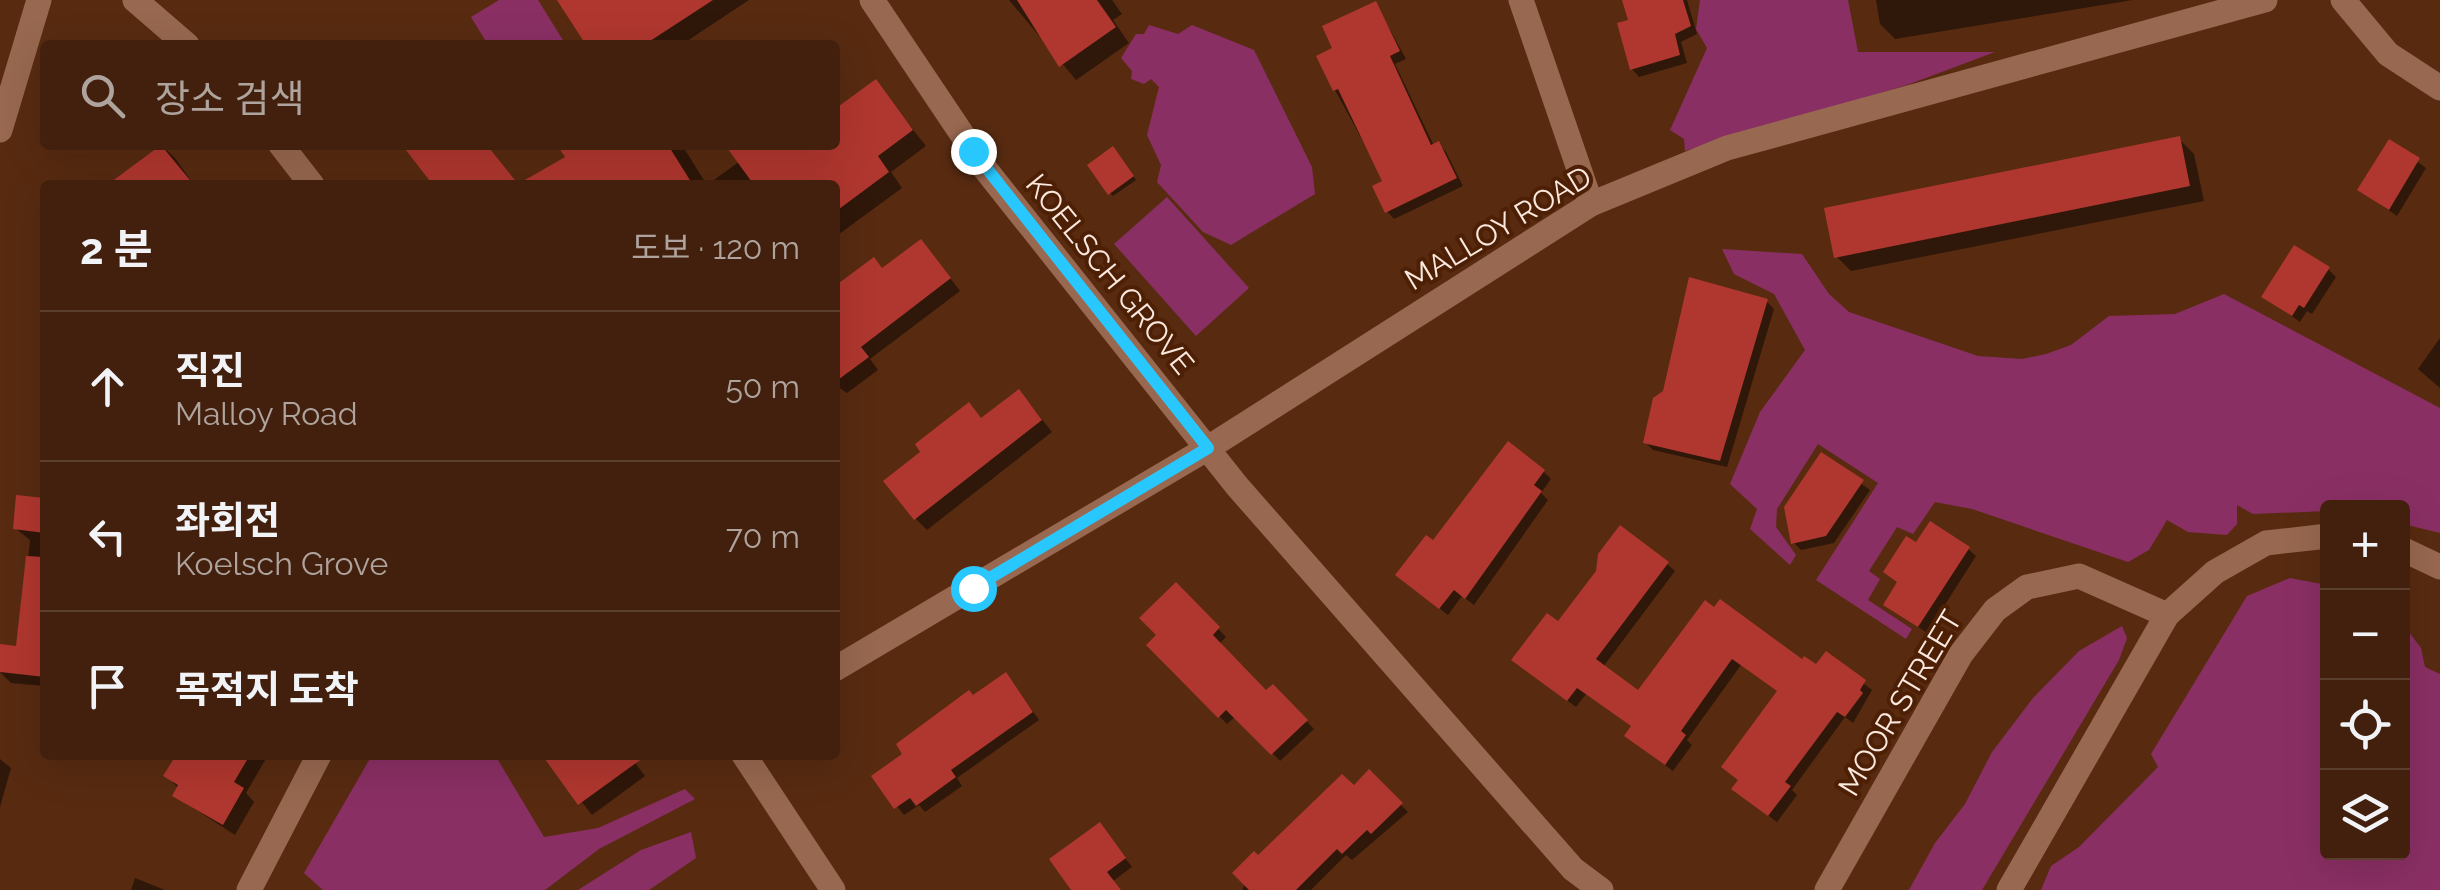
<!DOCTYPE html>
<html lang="ko">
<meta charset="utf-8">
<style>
body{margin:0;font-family:Raleway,"Noto Sans KR",sans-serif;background:#4c2d1b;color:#f1f3f6}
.controls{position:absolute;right:30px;bottom:30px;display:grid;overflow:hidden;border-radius:10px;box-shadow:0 10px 40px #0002}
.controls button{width:90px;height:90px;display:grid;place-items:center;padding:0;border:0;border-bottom:2px solid #5a3e2e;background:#42200d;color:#f1f3f6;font:50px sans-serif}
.stop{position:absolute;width:30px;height:30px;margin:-22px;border:8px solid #28c8ff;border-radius:50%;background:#fff}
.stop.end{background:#28c8ff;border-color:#fff;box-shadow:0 2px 10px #0008}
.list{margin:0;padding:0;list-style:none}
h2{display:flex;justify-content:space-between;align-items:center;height:130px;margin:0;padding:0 40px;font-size:42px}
h2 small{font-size:32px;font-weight:400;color:#aea39d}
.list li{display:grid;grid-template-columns:65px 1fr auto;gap:30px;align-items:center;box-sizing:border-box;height:150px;padding:0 40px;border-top:2px solid #5a3e2e}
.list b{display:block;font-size:38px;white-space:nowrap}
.list p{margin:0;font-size:32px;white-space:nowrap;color:#aea39d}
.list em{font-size:32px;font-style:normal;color:#aea39d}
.icon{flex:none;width:55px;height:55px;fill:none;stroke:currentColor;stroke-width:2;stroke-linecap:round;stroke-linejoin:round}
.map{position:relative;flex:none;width:2440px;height:890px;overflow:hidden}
.search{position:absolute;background:#42200d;box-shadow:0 10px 40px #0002;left:40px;top:40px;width:800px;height:110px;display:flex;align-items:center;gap:25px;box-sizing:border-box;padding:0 35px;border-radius:10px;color:#aea39d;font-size:38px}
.panel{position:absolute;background:#42200d;box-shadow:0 10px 40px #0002;left:40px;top:180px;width:800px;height:580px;border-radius:10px}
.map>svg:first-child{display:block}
.green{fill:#8a2f64}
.shadow{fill:#0007}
.building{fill:#b0372f}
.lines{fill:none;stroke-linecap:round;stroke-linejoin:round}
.minor{stroke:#986850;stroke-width:25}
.route{stroke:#28c8ff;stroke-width:12}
.labels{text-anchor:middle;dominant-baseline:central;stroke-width:8;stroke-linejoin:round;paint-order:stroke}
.street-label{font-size:30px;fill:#fbe9e0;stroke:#4d2005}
</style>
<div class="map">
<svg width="2440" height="890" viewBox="0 0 2440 890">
<rect width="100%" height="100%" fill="#582b11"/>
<g class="green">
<path d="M499 0H538L566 45H488L471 17Z"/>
<path d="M1700 0H1848L1858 52H1995L1907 85 1685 151 1684 139 1670 130 1707 48 1696 29Z"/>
<path d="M1149 25 1178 34 1192 25 1254 50 1312 167 1315 194 1231 245 1203 232 1157 182 1161 165 1147 135 1159 87 1151 79 1144 84 1131 79 1132 71 1121 58 1136 34H1144Z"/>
<path d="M1167 197 1249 288 1196 336 1114 244Z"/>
<path d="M1722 249 1802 254 1829 294 1849 312 1978 356 2022 359 2046 354 2071 345 2109 316 2175 314 2224 294 2440 408V533L2403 524 2402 508 2253 514 2237 505V524L2227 535 2188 532 2167 520 2149 550 2128 562 1972 509 1935 502 1913 534 1897 527 1869 571 1880 579 1868 600 1912 629 1906 639 1816 580 1878 483 1818 444 1777 509 1776 527 1796 555 1790 565 1750 529 1757 509 1730 484 1760 412 1805 350 1774 294 1734 274Z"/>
<path d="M2290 578 2327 585 2328 852H2402L2403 624 2421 648 2425 667 2440 674V890H2041L2051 866 2079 847 2158 767 2151 754 2247 596Z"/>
<path d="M2122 626 2127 638 2119 660 1982 890H1909L1935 843 1965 804 1992 752 2033 698 2079 651Z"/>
<path d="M372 755H495L544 837 598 828 685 789 695 799 599 849 545 890H323L304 873Z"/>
<path d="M691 832 696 858 649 890H578L641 850Z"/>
</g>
<g class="shadow">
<path d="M564 0H749L681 45H589Z"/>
<path d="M1009 0H1112L1122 14 1113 20 1129 43 1076 80Z"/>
<path d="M1625 0H1687L1697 34 1681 42 1687 63 1639 77 1632 69 1631 22Z"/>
<path d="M1876 0H2133L1895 39 1880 24Z"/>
<path d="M1376 4 1406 59 1395 64 1434 146 1439 144 1446 152 1463 186 1394 219 1387 211 1385 182 1335 90V49Z"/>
<path d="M876 83 926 146 891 172 902 188 835 237V185H521L569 158 560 145H682L707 185 762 145H835V112Z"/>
<path d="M2179 139 2194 154 2204 201 1851 271 1836 256Z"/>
<path d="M2390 142 2426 168 2397 216 2360 190Z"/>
<path d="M163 147 175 158 194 185H135L130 171Z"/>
<path d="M1116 152 1136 180 1113 196 1110 193Z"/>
<path d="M932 254 960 291 870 359 878 370 847 393 835 385V289Z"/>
<path d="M2328 269 2336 277 2312 314 2307 311 2300 322 2264 296Z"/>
<path d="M1766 301 1774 309 1727 467 1653 450 1645 442Z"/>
<path d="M2440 338V388L2418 369Z"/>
<path d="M1030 404 1052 432 927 530 916 519 983 420Z"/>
<path d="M1821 455 1870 490 1834 543 1801 550 1794 543Z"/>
<path d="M1544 472 1551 479 1541 493 1548 500 1474 605 1462 596 1448 615 1406 582 1433 544Z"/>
<path d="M45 501V686L11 683 0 672 19 648 30 540 15 528Z"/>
<path d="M1917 545 1968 549 1976 556 1927 633 1886 604 1899 583 1886 572Z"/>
<path d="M1667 564 1675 571 1603 667 1639 694 1705 603 1803 662 1816 668 1826 655 1872 690 1853 723 1845 717 1792 790 1797 795 1777 822 1742 796 1779 692 1741 665 1687 740 1692 745 1673 771 1635 743 1633 727 1586 694 1576 707 1522 667 1559 624Z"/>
<path d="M1176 585 1226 637 1219 644 1267 693 1273 687 1314 729 1280 761 1236 716 1227 724 1149 645 1160 635Z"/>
<path d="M1013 683 1039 720 957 778 962 786 925 812 919 805 904 815 874 777 974 698Z"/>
<path d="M179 755H268L246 793 254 802 235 835 175 796 179 789 167 776Z"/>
<path d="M545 755H629L645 776 592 815Z"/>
<path d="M0 759 11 768 0 807Z"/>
<path d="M1369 773 1408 812 1352 860 1346 855 1311 890H1242L1258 859Z"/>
<path d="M1100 825 1132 867 1101 890H1074Z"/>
<path d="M135 878 165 890H131Z"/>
</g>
<g class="building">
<path d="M557 0H713L644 45H586Z"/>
<path d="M1017 0H1097L1116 27 1059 67Z"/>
<path d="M1622 0H1683L1691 26 1675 34 1680 55 1630 70 1617 23 1628 20Z"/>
<path d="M1376 1 1400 51 1390 56 1431 145 1439 141 1457 178 1385 213 1372 186 1382 181 1338 89 1333 91 1316 56 1332 48 1322 26Z"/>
<path d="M876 79 913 130 878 156 889 172 835 212V185H754L725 145H835V109Z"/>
<path d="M2180 136 2190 186 1834 258 1824 208Z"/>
<path d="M2389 139 2420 158 2389 210 2357 190Z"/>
<path d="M161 145 194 185H107Z"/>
<path d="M402 145H487L518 184 565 157 557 145H668L693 185H433Z"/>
<path d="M1113 146 1134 176 1108 195 1087 165Z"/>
<path d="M921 239 951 278 861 347 869 357 835 382V286L874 257 882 268Z"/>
<path d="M2294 245 2330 267 2304 308 2299 305 2292 316 2261 297Z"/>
<path d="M1689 277 1768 299 1720 461 1643 443 1653 398 1663 391Z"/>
<path d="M1019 389 1042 420 914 520 883 481 920 452 915 444 969 402 981 418Z"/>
<path d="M1508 441 1545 470 1534 485 1542 491 1465 599 1454 590 1439 609 1395 575 1426 535 1433 540Z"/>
<path d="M1821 452 1864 480 1826 536 1791 544 1784 507Z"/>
<path d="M16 495 45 498V533L13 529Z"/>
<path d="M1930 521 1970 547 1918 627 1883 605 1897 582 1883 572 1906 536 1916 542Z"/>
<path d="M1620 525 1669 562 1596 659 1638 690 1705 600 1714 607 1720 599 1802 659 1804 656 1816 664 1826 651 1866 680 1860 690 1863 693 1845 717 1837 712 1785 782 1791 786 1768 816 1731 789 1738 780 1721 767 1777 691 1732 659 1681 731 1686 735 1665 765 1624 736 1631 726 1577 688 1567 701 1511 660 1547 613 1558 621 1596 571 1598 554Z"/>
<path d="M26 556 45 557V677L0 672V644L16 646Z"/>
<path d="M1176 582 1220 627 1213 635 1266 690 1273 684 1308 720 1271 755 1226 710 1218 718 1146 645 1156 635 1139 618Z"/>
<path d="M1006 672 1033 712 951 770 956 777 916 806 910 798 894 809 871 776 902 754 896 744 969 690 973 695Z"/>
<path d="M176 755H250L234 782 244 788 223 825 172 796 178 785 163 776Z"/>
<path d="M542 755H647L578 805Z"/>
<path d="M1369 769 1403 803 1371 834 1367 830 1342 854 1337 849 1296 890H1249L1232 873 1254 851 1258 855 1342 774 1354 785Z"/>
<path d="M1100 822 1126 858 1107 872 1121 890H1071L1049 859Z"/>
</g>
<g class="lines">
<g class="minor">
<path d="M135 0 187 45"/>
<path d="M872 0 986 170 1237 486 1573 869 1601 890"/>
<path d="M1521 0 1591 204"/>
<path d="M2343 0 2388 54 2440 88"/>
<path d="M0 130 39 0"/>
<path d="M281 145 312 185"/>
<path d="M2402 549 2440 567"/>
<path d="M835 669 1208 448 1591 204 1727 148 2265 0"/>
<path d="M744 755 833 890"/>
<path d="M249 890 319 755"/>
<path d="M1827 890 1961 654 1995 610 2027 587 2079 576 2167 615"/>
<path d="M2009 890 2167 615 2215 572 2266 543 2328 536"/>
</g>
</g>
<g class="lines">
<path class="route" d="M973 151 1208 448 973 588"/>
</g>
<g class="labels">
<g class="street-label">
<text transform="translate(1498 228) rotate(-31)">MALLOY ROAD</text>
<text transform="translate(1110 274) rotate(51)">KOELSCH GROVE</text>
<text transform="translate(1900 703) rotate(-59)">MOOR STREET</text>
</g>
</g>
</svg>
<div class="controls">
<button>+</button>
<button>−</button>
<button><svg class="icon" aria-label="locate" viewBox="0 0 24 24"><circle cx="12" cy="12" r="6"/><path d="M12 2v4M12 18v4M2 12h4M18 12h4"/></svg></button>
<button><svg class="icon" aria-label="layers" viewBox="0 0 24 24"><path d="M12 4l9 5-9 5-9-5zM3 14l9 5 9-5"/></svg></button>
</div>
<div class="stop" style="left:973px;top:588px"></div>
<div class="stop end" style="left:973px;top:151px"></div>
<div class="search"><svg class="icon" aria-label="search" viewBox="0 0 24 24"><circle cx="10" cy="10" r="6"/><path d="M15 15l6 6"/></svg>장소 검색</div>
<section class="panel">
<h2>2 분<small>도보 · 120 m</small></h2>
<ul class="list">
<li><svg class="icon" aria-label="ahead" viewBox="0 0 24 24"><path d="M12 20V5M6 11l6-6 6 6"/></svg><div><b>직진</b><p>Malloy Road</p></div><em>50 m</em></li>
<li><svg class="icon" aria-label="left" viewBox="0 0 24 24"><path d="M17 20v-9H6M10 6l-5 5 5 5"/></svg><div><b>좌회전</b><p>Koelsch Grove</p></div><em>70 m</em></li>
<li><svg class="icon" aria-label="arrive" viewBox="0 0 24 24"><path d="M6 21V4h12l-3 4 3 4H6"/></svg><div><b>목적지 도착</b></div></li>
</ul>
</section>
</div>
